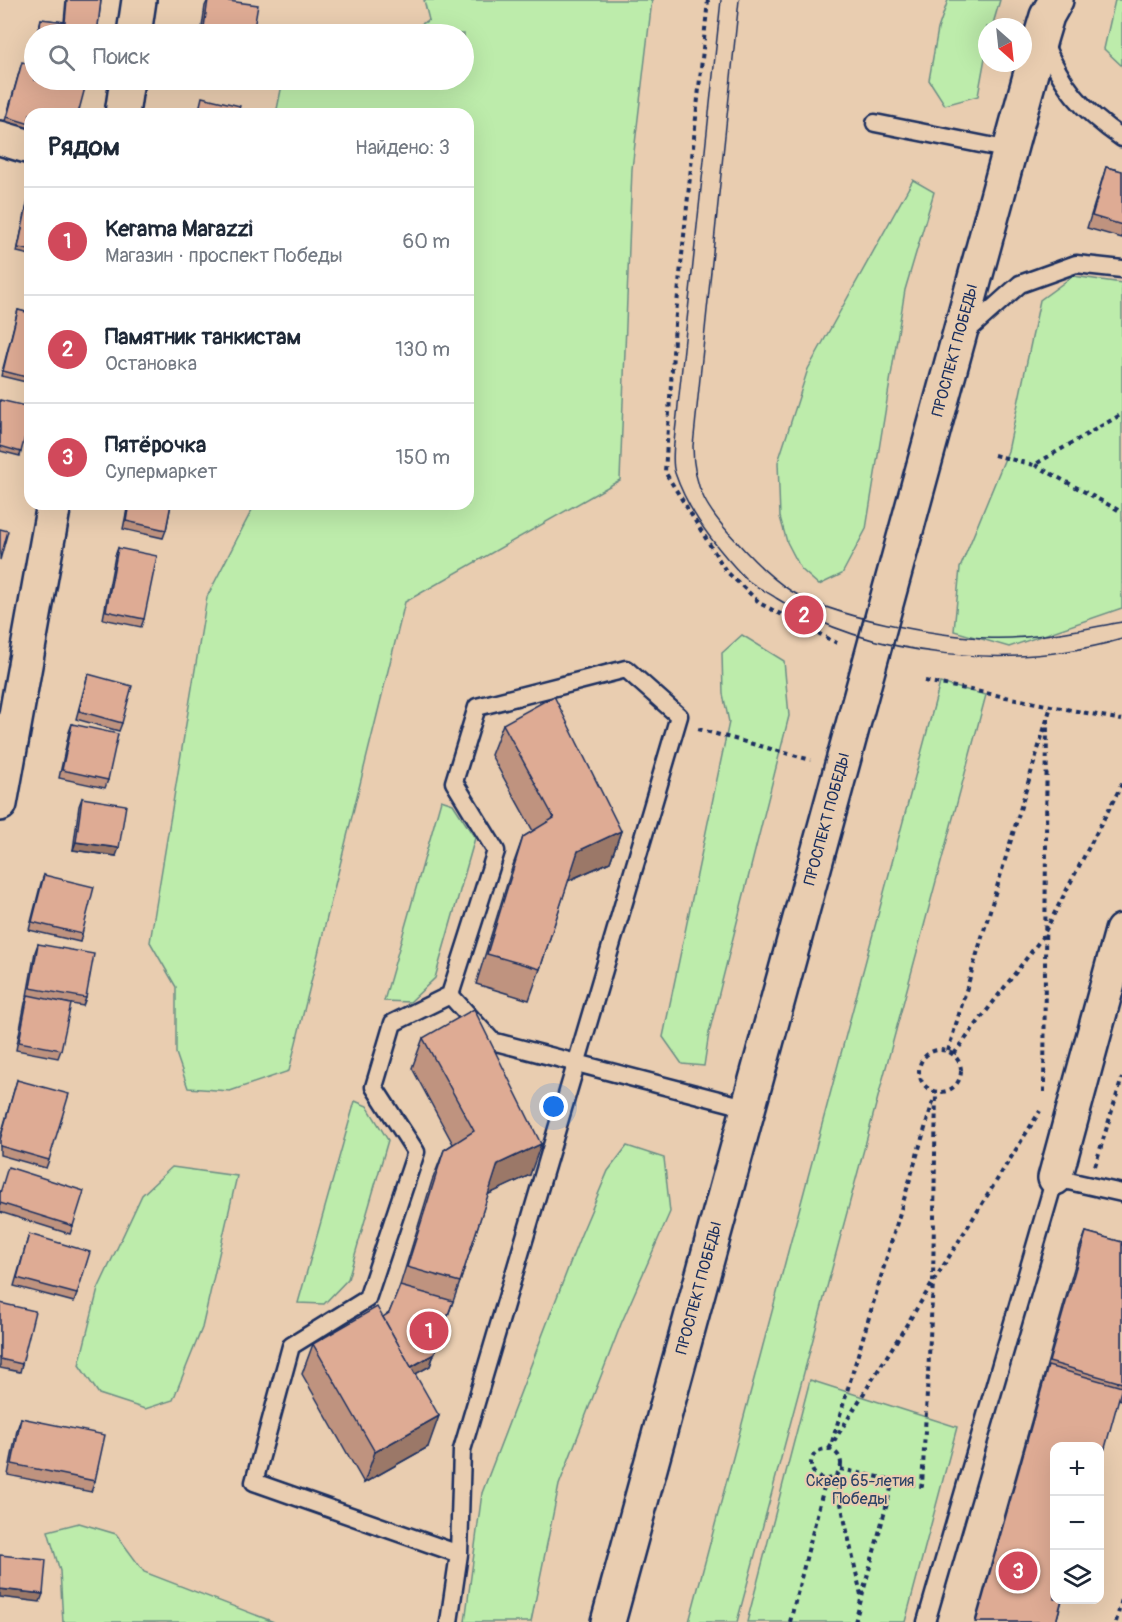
<!DOCTYPE html>
<html lang="ru">
<meta charset="utf-8">
<style>
body{margin:0;font-family:Pangolin,sans-serif;background:#f2f2f3;color:#1f2937}
.controls{position:absolute;right:18px;bottom:18px;display:grid;overflow:hidden;border-radius:12px;box-shadow:0 6px 24px #0002}
.controls button{width:54px;height:54px;display:grid;place-items:center;padding:0;border:0;border-bottom:2px solid #e0e1e3;background:#fff;color:#1f2937;font:30px sans-serif}
.compass{position:absolute;left:978px;top:18px;width:54px;height:54px;border-radius:50%;background:#fff;box-shadow:0 6px 24px #0002;rotate:153deg}
.you{position:absolute;left:554px;top:1107px;width:21px;height:21px;margin:-15px;border:4px solid #fff;border-radius:50%;background:#1a73e8;box-shadow:0 0 0 9px #1a73e833}
.badge{display:grid;place-items:center;width:39px;height:39px;border-radius:50%;background:#d1495b;color:#fff;font-size:20px;font-weight:700}
.pin{position:absolute;translate:-50% -50%;border:3px solid #fff;box-shadow:0 2px 6px #0006}
.list{margin:0;padding:0;list-style:none}
h2{display:flex;justify-content:space-between;align-items:center;height:78px;margin:0;padding:0 24px;font-size:26px}
h2 small{font-size:20px;font-weight:400;color:#747a83}
.list li{display:grid;grid-template-columns:39px 1fr auto;gap:18px;align-items:center;box-sizing:border-box;height:108px;padding:0 24px;border-top:2px solid #e0e1e3}
.list b{display:block;font-size:22px;white-space:nowrap}
.list p{margin:0;font-size:20px;white-space:nowrap;color:#747a83}
.list em{font-size:20px;font-style:normal;color:#747a83}
.icon{flex:none;width:33px;height:33px;fill:none;stroke:currentColor;stroke-width:2;stroke-linecap:round;stroke-linejoin:round}
.map{position:relative;flex:none;width:1122px;height:1622px;overflow:hidden}
.search{position:absolute;background:#fff;box-shadow:0 6px 24px #0002;left:24px;top:24px;width:450px;height:66px;display:flex;align-items:center;gap:15px;box-sizing:border-box;padding:0 21px;border-radius:33px;color:#747a83;font-size:22px}
.panel{position:absolute;background:#fff;box-shadow:0 6px 24px #0002;left:24px;top:108px;width:450px;height:402px;border-radius:18px}
.map>svg:first-child{display:block}
.green{fill:#bdecab;stroke:#6c8e84;stroke-width:1.5}
.lines{fill:none;stroke-linecap:round;stroke-linejoin:round}
.service-casing{stroke:#1b2f5e;stroke-width:21}
.minor-casing{stroke:#1b2f5e;stroke-width:38}
.secondary-casing{stroke:#1b2f5e;stroke-width:38}
.path{stroke:#1b2f5e;stroke-width:4;stroke-dasharray:4.5 4.5;stroke-linecap:butt}
.service{stroke:#e9cdb0;stroke-width:16}
.minor{stroke:#e9cdb0;stroke-width:33}
.secondary{stroke:#e9cdb0;stroke-width:33}
.tram{stroke:#1b2f5e;stroke-width:1.5}
.wall{fill:#bf937f;stroke:#1b2f5e;stroke-width:1.5}
.shaded-wall{fill:#9b7868;stroke:#1b2f5e;stroke-width:1.5}
.building{fill:#deab94;stroke:#1b2f5e;stroke-width:1.5}
.labels{text-anchor:middle;dominant-baseline:central;stroke-width:4.5;stroke-linejoin:round;paint-order:stroke}
.street-label{font-size:16px;fill:#1b2f5e;stroke:#e9cdb0}
.park-label{font-size:16px;fill:#2b4266;stroke:#e9cdb0}
</style>
<div class="map">
<svg width="1122" height="1622" viewBox="0 0 1122 1622">
<rect width="100%" height="100%" fill="#e9cdb0"/>
<filter id="ink" filterUnits="userSpaceOnUse"><feTurbulence type="fractalNoise" baseFrequency=".0167" numOctaves="2"/><feDisplacementMap in="SourceGraphic" scale="12" xChannelSelector="R" yChannelSelector="G"/><feConvolveMatrix kernelMatrix="1 2 1 2 8 2 1 2 1" color-interpolation-filters="sRGB"/></filter>
<g filter="url(#ink)">
<g class="green">
<path d="M424 0H652L632 169 620 480 405 602 289 1071 230 1091 188 1088 176 1053V987L150 942 207 597 255 504H468V114H276L283 80H464V34H403L429 20Z"/>
<path d="M948 0H1000L992 27H987V47L978 96 945 105 929 80 938 29Z"/>
<path d="M1115 0H1122V66L1104 49Z"/>
<path d="M913 180 934 192 905 290 866 529 842 574 819 585 801 569 787 542 780 517 778 462 808 369Z"/>
<path d="M1073 276 1122 283V608L1009 647 954 631 960 568 1008 451 1040 300Z"/>
<path d="M742 635 784 661 789 716 709 1033 704 1066 682 1064 663 1037 729 722 723 694 722 653Z"/>
<path d="M940 683 986 695 737 1622H689Z"/>
<path d="M441 800 453 804 475 838 435 978 410 1002 384 1001Z"/>
<path d="M355 1101 367 1106 388 1140 348 1279 324 1304 298 1303Z"/>
<path d="M627 1146 664 1158 670 1212 621 1324 559 1485 531 1622H465L482 1493 580 1237 608 1171Z"/>
<path d="M172 1167 237 1176 202 1328 173 1400 145 1409 99 1394 79 1365 98 1289 142 1195Z"/>
<path d="M810 1380 957 1427 905 1622H747Z"/>
<path d="M79 1523 116 1534 144 1572 274 1622H63L60 1571 48 1531Z"/>
</g>
<g class="lines">
<defs>
<g id="service">
<path d="M1043 41C1063 87 1080 109 1122 138"/>
<path d="M875 123 1010 150"/>
<path d="M964 334 1020 284 1076 264 1122 269"/>
<path d="M450 995 492 1041 749 1108"/>
<path d="M449 1622 459 1554 462 1450 679 716 626 669 477 707 454 782 496 851 450 995 393 1023 374 1087 416 1152 367 1299 291 1346 254 1482 459 1554"/>
<path d="M926 1622 1055 1178 1122 1193"/>
</g>
<g id="minor">
<path d="M134 34 139 0"/>
<path d="M122 114 127 80"/>
<path d="M0 138 30 147"/>
<path d="M0 804 54 504"/>
<path d="M1055 1178 1122 931"/>
</g>
<g id="secondary">
<path id="s1" d="M608 1622 1041 36 1047 16 1056 0"/>
</g>
</defs>
<use href="#service" class="service-casing"/>
<use href="#minor" class="minor-casing"/>
<use href="#secondary" class="secondary-casing"/>
<g class="path">
<path d="M708 0 675 324 665 472 726 571 761 604 837 643"/>
<path d="M994 455 1034 465 1122 414"/>
<path d="M1035 465 1122 512"/>
<path d="M925 681 1122 720"/>
<path d="M698 729 811 760"/>
<circle cx="940" cy="1071" r="21"/>
<path d="M948 1051 1051 706"/>
<path d="M954 1054 1041 939 1122 784"/>
<path d="M1044 1092 1047 719"/>
<path d="M1095 1166 1122 1078"/>
<path d="M832 1442 934 1098"/>
<path d="M829 1449 1040 1111"/>
<circle cx="826" cy="1464" r="15"/>
<path d="M840 1469 922 1486 933 1282 936 1091"/>
<path d="M835 1476 861 1595"/>
<path d="M790 1622 826 1479"/>
<path d="M855 1622 893 1481"/>
<path d="M1116 1622 1122 1599"/>
</g>
<use href="#service" class="service"/>
<use href="#minor" class="minor"/>
<use href="#secondary" class="secondary"/>
<g class="tram">
<path d="M721 0 678 405C677 421 670 459 675 473 688 511 717 549 745 578 753 586 766 591 776 598 872 659 1013 671 1122 639"/>
<path d="M739 0 693 446C693 489 708 511 737 542 753 560 771 578 791 591 833 617 936 636 986 638 1031 640 1078 630 1122 622"/>
</g>
</g>
<g class="wall">
<path d="M66 0H101L97 34H38L40 23 41 19 64 22Z"/>
<path d="M208 0 253 34H201L205 6Z"/>
<path d="M21 66 30 114V128L5 121Z"/>
<path d="M1106 167 1122 171V238L1087 228Z"/>
<path d="M28 200 30 201V255L17 252Z"/>
<path d="M18 310 30 313V383L1 376Z"/>
<path d="M0 400 21 452 20 456 0 451Z"/>
<path d="M128 504H171L166 530 163 538 123 529Z"/>
<path d="M118 548 144 619 141 627 103 619 115 556Z"/>
<path d="M88 674 122 723 119 731 76 719Z"/>
<path d="M72 724 108 780 105 788 59 778 69 732Z"/>
<path d="M503 724 621 831 610 862 568 881 540 969 529 1000 476 984 512 868 523 837 533 831 491 755Z"/>
<path d="M82 798 116 856 73 850 79 806Z"/>
<path d="M44 875 82 934 80 942 29 930 41 883Z"/>
<path d="M38 944 86 998 83 1006 55 1001 61 1050 58 1058 16 1050 25 1003 28 996H27L35 952Z"/>
<path d="M423 1038 530 1175 488 1194 460 1282 430 1366 415 1374 428 1447 364 1483 302 1374 313 1344 383 1317 389 1313 398 1292 432 1181 444 1150 453 1144 412 1068Z"/>
<path d="M17 1080 49 1160 46 1168 0 1155V1138Z"/>
<path d="M0 1192 73 1226 70 1234 0 1212Z"/>
<path d="M1086 1232 1122 1242V1400L1118 1399 1056 1622H975L1080 1247Z"/>
<path d="M29 1234 77 1294 74 1302 14 1286Z"/>
<path d="M0 1303 22 1364 20 1372 0 1368Z"/>
<path d="M21 1418 95 1481 91 1492 8 1475 17 1430Z"/>
</g>
<g class="shaded-wall">
<path d="M621 831 610 862 567 881 578 851Z"/>
<path d="M76 842 119 848 116 856 73 850Z"/>
<path d="M541 1144 530 1175 487 1195 498 1164Z"/>
<path d="M434 1354 430 1366 394 1386 398 1375Z"/>
<path d="M439 1416 428 1447 364 1483 375 1452Z"/>
<path d="M0 1589 43 1594 40 1602 0 1597Z"/>
</g>
<g class="building">
<path d="M67 0H101L97 34H39L41 19 65 22Z"/>
<path d="M208 0H221L258 5 253 34H203Z"/>
<path d="M22 62 34 65V80H87L78 114H30V124L7 117Z"/>
<path d="M202 97 240 106 237 114H198Z"/>
<path d="M1106 167 1122 171V225L1092 216Z"/>
<path d="M28 200 30 201V250L18 248Z"/>
<path d="M18 310 30 313V378L3 371Z"/>
<path d="M0 400 30 407V417L21 452 0 446Z"/>
<path d="M129 504H171L166 530 126 521Z"/>
<path d="M0 529 8 531 0 560Z"/>
<path d="M118 548 157 556 144 619 106 611Z"/>
<path d="M88 674 132 686 122 723 79 711Z"/>
<path d="M554 696 621 831 578 851 540 969 487 954 523 837 554 818 503 724Z"/>
<path d="M72 724 118 734 108 780 62 770Z"/>
<path d="M82 798 126 805 119 848 76 842Z"/>
<path d="M44 875 94 887 82 934 32 922Z"/>
<path d="M38 944 94 954 86 998 30 988Z"/>
<path d="M28 995 71 1004 61 1050 19 1042Z"/>
<path d="M474 1009 541 1144 498 1164 460 1282 407 1267 444 1150 474 1131 423 1038Z"/>
<path d="M17 1080 69 1094 49 1160 0 1146V1140Z"/>
<path d="M8 1167 84 1191 73 1226 0 1203V1193Z"/>
<path d="M1086 1232 1122 1242V1383L1049 1362Z"/>
<path d="M29 1234 90 1252 77 1294 17 1278Z"/>
<path d="M400 1286 453 1301 434 1354 411 1367 383 1317 389 1313Z"/>
<path d="M0 1303 35 1311 22 1364 0 1359Z"/>
<path d="M377 1307 439 1416 375 1452 313 1344Z"/>
<path d="M1048 1366 1122 1387 1100 1466V1446H1054V1599H1062L1056 1622H976Z"/>
<path d="M21 1418 105 1435 95 1481 12 1464Z"/>
<path d="M0 1555 46 1560 43 1594 0 1589Z"/>
</g>
</g>
<g class="labels">
<g class="street-label">
<text stroke="none"><textPath href="#s1" startOffset="1318">ПРОСПЕКТ ПОБЕДЫ</textPath></text>
<text stroke="none"><textPath href="#s1" startOffset="832">ПРОСПЕКТ ПОБЕДЫ</textPath></text>
<text stroke="none"><textPath href="#s1" startOffset="346">ПРОСПЕКТ ПОБЕДЫ</textPath></text>
</g>
<g class="park-label">
<text x="860" y="1481">Сквер 65-летия<tspan x="860" dy="18">Победы</tspan></text>
</g>
</g>
</svg>
<div class="controls">
<button>+</button>
<button>−</button>
<button><svg class="icon" aria-label="layers" viewBox="0 0 24 24"><path d="M12 4l9 5-9 5-9-5zM3 14l9 5 9-5"/></svg></button>
</div>
<svg class="compass" viewBox="-18 -18 36 36"><path d="M0-13l5 13h-10z" fill="#e53935"/><path d="M0 13l5-13h-10z" fill="#747a83"/></svg>
<div class="you"></div>
<div class="pin badge" style="left:429px;top:1331px">1</div>
<div class="pin badge" style="left:804px;top:615px">2</div>
<div class="pin badge" style="left:1018px;top:1571px">3</div>
<div class="search"><svg class="icon" aria-label="search" viewBox="0 0 24 24"><circle cx="10" cy="10" r="6"/><path d="M15 15l6 6"/></svg>Поиск</div>
<section class="panel">
<h2>Рядом<small>Найдено: 3</small></h2>
<ul class="list">
<li><span class="badge">1</span><div><b>Kerama Marazzi</b><p>Магазин · проспект Победы</p></div><em>60 m</em></li>
<li><span class="badge">2</span><div><b>Памятник танкистам</b><p>Остановка</p></div><em>130 m</em></li>
<li><span class="badge">3</span><div><b>Пятёрочка</b><p>Супермаркет</p></div><em>150 m</em></li>
</ul>
</section>
</div>
